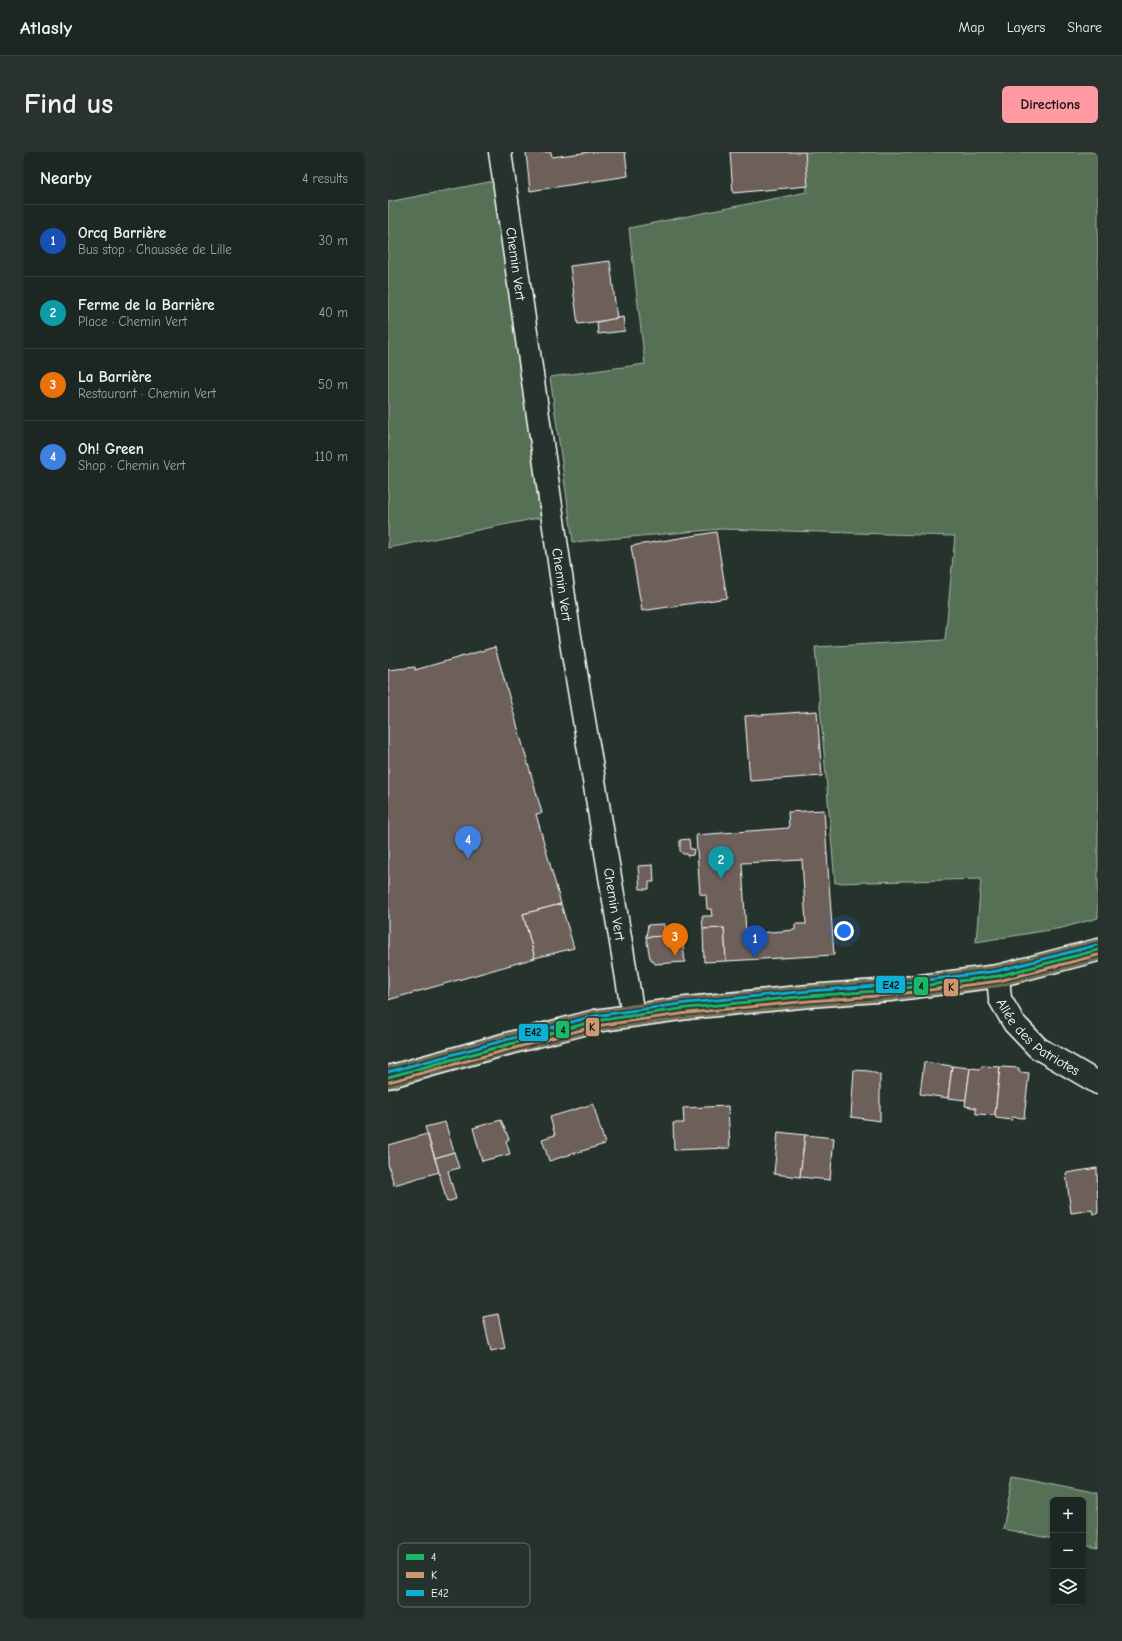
<!DOCTYPE html>
<meta charset="utf-8">
<style>
body{margin:0;font-family:"Comic Neue",sans-serif;background:#29322f;color:#f1f3f6}
.controls{position:absolute;right:12px;bottom:12px;display:grid;overflow:hidden;border-radius:6px;box-shadow:0 1px 3px #0004}
.controls button{width:36px;height:36px;display:grid;place-items:center;padding:0;border:0;border-bottom:1px solid #3a4340;background:#1c2622;color:#f1f3f6;font:20px sans-serif}
.you{position:absolute;left:456px;top:779px;width:14px;height:14px;margin:-10px;border:3px solid #fff;border-radius:50%;background:#1a73e8;box-shadow:0 0 0 6px #1a73e833}
.badge{display:grid;place-items:center;width:26px;height:26px;border-radius:50%;background:#ff9aa2;color:#fff;font-size:13px;font-weight:700}
.pin{position:absolute;translate:-50% -33px;filter:drop-shadow(0 1px 2px #0008)}
.pin::after{content:'';position:absolute;top:21px;width:14px;height:12px;background:inherit;clip-path:polygon(0 0,100% 0,50% 100%)}
.list{margin:0;padding:0;list-style:none}
h2{display:flex;justify-content:space-between;align-items:center;height:52px;margin:0;padding:0 16px;font-size:17px}
h2 small{font-size:13px;font-weight:400;color:#a0a5a5}
.list li{display:grid;grid-template-columns:26px 1fr auto;gap:12px;align-items:center;box-sizing:border-box;height:72px;padding:0 16px;border-top:1px solid #3a4340}
.list b{display:block;font-size:15px;white-space:nowrap}
.list p{margin:0;font-size:13px;white-space:nowrap;color:#a0a5a5}
.list em{font-size:13px;font-style:normal;color:#a0a5a5}
.icon{flex:none;width:22px;height:22px;fill:none;stroke:currentColor;stroke-width:2;stroke-linecap:round;stroke-linejoin:round}
.map{position:relative;flex:none;width:710px;height:1465px;overflow:hidden;border-radius:6px}
header{display:flex;align-items:center;gap:24px;box-sizing:border-box;height:56px;padding:0 20px;background:#1c2622;border-bottom:1px solid #3a4340}
header strong{font-size:19px}
nav{display:flex;gap:22px;margin-inline-start:auto;font-size:14px}
.intro{display:flex;align-items:center;justify-content:space-between;box-sizing:border-box;height:96px;padding:0 24px}
h1{margin:0;font-size:28px}
.button{padding:10px 18px;border-radius:6px;background:#ff9aa2;color:#111;font-size:14px;font-weight:700}
main{display:flex;gap:24px;padding:0 24px}
aside{flex:1;background:#1c2622;border-radius:6px;box-shadow:0 1px 3px #0004}
.map>svg:first-child{display:block}
.grass{fill:#567056;stroke:#aab8aa}
.building{fill:#6d605a;stroke:#fff;fill-rule:evenodd}
.lines{fill:none;stroke-linecap:round;stroke-linejoin:round}
.minor-casing{stroke:#fff;stroke-width:25}
.primary-casing{stroke:#fff;stroke-width:25}
.minor{stroke:#26332d;stroke-width:22}
.primary{stroke:#706f59;stroke-width:22}
.bus-1-casing{stroke:#26332d;stroke-width:6}
.bus-2-casing{stroke:#26332d;stroke-width:6}
.bus-3-casing{stroke:#26332d;stroke-width:6}
.bus-1{stroke:#1ab867;stroke-width:3}
.bus-2{stroke:#cd976f;stroke-width:3}
.bus-3{stroke:#0dafd3;stroke-width:3}
.labels{text-anchor:middle;dominant-baseline:central;stroke-width:3.5;stroke-linejoin:round;paint-order:stroke}
.street-label{font-size:14px;fill:#fff;stroke:#26332d}
.key{fill:#26332d;stroke:#67706c;stroke-width:1}
.key-label{font-size:11px;fill:#fff}
.line-badge{stroke:#26332d;stroke-width:1.5}
.pale-badge-label{font-size:11px;text-anchor:middle;font-weight:bold;fill:#111}
</style>
<header>
<strong>Atlasly</strong>
<nav><a>Map</a><a>Layers</a><a>Share</a></nav>
</header>
<div class="intro"><h1>Find us</h1><a class="button">Directions</a></div>
<main>
<aside>
<h2>Nearby<small>4 results</small></h2>
<ul class="list">
<li><span class="badge" style="background:#1a4fb4">1</span><div><b>Orcq Barrière</b><p>Bus stop · Chaussée de Lille</p></div><em>30 m</em></li>
<li><span class="badge" style="background:#0f9aa8">2</span><div><b>Ferme de la Barrière</b><p>Place · Chemin Vert</p></div><em>40 m</em></li>
<li><span class="badge" style="background:#e8710a">3</span><div><b>La Barrière</b><p>Restaurant · Chemin Vert</p></div><em>50 m</em></li>
<li><span class="badge" style="background:#3f7fe0">4</span><div><b>Oh! Green</b><p>Shop · Chemin Vert</p></div><em>110 m</em></li>
</ul>
</aside>
<div class="map">
<svg width="710" height="1465" viewBox="0 0 710 1465">
<rect width="100%" height="100%" fill="#26332d"/>
<filter id="ink" filterUnits="userSpaceOnUse"><feTurbulence type="fractalNoise" baseFrequency=".025" numOctaves="2"/><feDisplacementMap in="SourceGraphic" scale="8" xChannelSelector="R" yChannelSelector="G"/><feConvolveMatrix kernelMatrix="1 2 1 2 8 2 1 2 1" color-interpolation-filters="sRGB"/></filter>
<g filter="url(#ink)">
<g class="grass">
<path d="M417 0H710V766L674 776 588 790 593 727 447 731 427 495 557 488 567 384 333 377 185 390 162 225 257 212 241 76 419 40Z"/>
<path d="M116 27 165 363 0 396V50Z"/>
<path d="M625 1324 710 1341V1396L695 1393V1348H665V1387L615 1377Z"/>
</g>
<g class="building">
<path d="M138 0H163L164 5 202 0H237L240 24 142 39Z"/>
<path d="M342 0H417L420 34 345 41Z"/>
<path d="M222 109 229 167 190 172 182 114Z"/>
<path d="M235 165 237 179 210 182 209 170Z"/>
<path d="M328 380 339 446 254 459 243 394Z"/>
<path d="M107 495 154 661 148 662 173 752 135 762 147 806 0 848V518L27 515V518Z"/>
<path d="M429 559 434 624 362 629 357 564Z"/>
<path d="M436 658 446 803 338 809 336 776 315 777 314 764H324L323 757H319L318 743 312 742 308 683 401 676 400 660ZM414 708 418 772H407V778L358 782 354 711Z"/>
<path d="M301 687 302 697H306L305 703 299 704V702H295L292 699V688Z"/>
<path d="M265 713 266 730H261V737H252L250 714Z"/>
<path d="M173 752 186 796 147 806 135 762Z"/>
<path d="M276 772 277 784 258 785 260 773Z"/>
<path d="M293 775 294 785 277 784V776Z"/>
<path d="M336 776 338 809 316 810 315 777Z"/>
<path d="M277 784 294 785 297 810 267 812 262 806 258 785Z"/>
<path d="M536 910 564 914 560 946 532 942Z"/>
<path d="M564 914 582 916 578 948 560 946Z"/>
<path d="M594 914 612 915 607 963 588 962V956L577 954 582 916 592 917Z"/>
<path d="M612 915 631 916V920L641 921 636 966 623 965 624 968 608 966 607 963Z"/>
<path d="M466 918 481 919 492 923V969L463 965Z"/>
<path d="M205 952 217 992 161 1009 154 987 167 983 162 965Z"/>
<path d="M340 954 342 996 286 998 285 971H296L295 956Z"/>
<path d="M113 968 121 987 118 989 122 1002 94 1009 85 976Z"/>
<path d="M57 970 66 1000 47 1006 37 975Z"/>
<path d="M390 980 417 983 412 1025 386 1022Z"/>
<path d="M39 982 51 1020 6 1033 0 1012V993Z"/>
<path d="M417 983 446 986 442 1028 412 1025Z"/>
<path d="M66 1000 71 1016 60 1019 68 1047 59 1050 47 1006Z"/>
<path d="M709 1016 710 1061 705 1062 704 1058 683 1061 678 1021Z"/>
<path d="M110 1162 117 1196 103 1199 95 1165Z"/>
</g>
<g class="lines">
<defs>
<g id="minor">
<path id="s1" d="M112 0 180 472 245 863"/>
<path id="s2" d="M610 824 612 847 626 871 650 896 710 931"/>
</g>
<path id="primary" d="M0 925 122 891 207 869 299 856 421 844 502 838 610 824 710 798"/>
</defs>
<use href="#minor" class="minor-casing"/>
<use href="#primary" class="primary-casing"/>
<use href="#minor" class="minor"/>
<use href="#primary" class="primary"/>
<defs>
<path id="bus-1" d="M0 925 207 869 299 856 421 844 502 838 610 824 710 798"/>
<path id="bus-2" d="M1 930 208 874 300 861 421 849 503 843 611 829 710 803"/>
<path id="bus-3" d="M0 920 206 864 299 851 421 839 501 833 609 819 709 793"/>
</defs>
<use href="#bus-1" class="bus-1-casing"/>
<use href="#bus-2" class="bus-2-casing"/>
<use href="#bus-3" class="bus-3-casing"/>
<use href="#bus-1" class="bus-1"/>
<use href="#bus-2" class="bus-2"/>
<use href="#bus-3" class="bus-3"/>
</g>
</g>
<g class="labels">
<g class="street-label">
<text stroke="none"><textPath href="#s1" startOffset="113">Chemin Vert</textPath></text>
<text stroke="none"><textPath href="#s1" startOffset="437">Chemin Vert</textPath></text>
<text stroke="none"><textPath href="#s1" startOffset="761">Chemin Vert</textPath></text>
<text stroke="none"><textPath href="#s2" startOffset="78">Allée des Patriotes</textPath></text>
</g>
</g>
<rect x="10" y="1391" width="132" height="64" rx="6" class="key"/>
<rect x="18" y="1402" width="18" height="6" fill="#1ab867"/>
<rect x="18" y="1420" width="18" height="6" fill="#cd976f"/>
<rect x="18" y="1438" width="18" height="6" fill="#0dafd3"/>
<g class="key-label">
<text x="43" y="1409">4</text>
<text x="43" y="1427">K</text>
<text x="43" y="1445">E42</text>
</g>
<g class="line-badge">
<rect x="487" y="823" width="31" height="19" rx="4" fill="#0dafd3"/>
<rect x="525" y="824" width="16" height="20" rx="4" fill="#1ab867"/>
<rect x="555" y="826" width="16" height="19" rx="4" fill="#cd976f"/>
<rect x="197" y="865" width="15" height="20" rx="4" fill="#cd976f"/>
<rect x="167" y="868" width="15" height="19" rx="4" fill="#1ab867"/>
<rect x="130" y="871" width="31" height="19" rx="4" fill="#0dafd3"/>
</g>
<g class="pale-badge-label">
<text x="503" y="837">E42</text>
<text x="533" y="838">4</text>
<text x="563" y="839">K</text>
<text x="204" y="879">K</text>
<text x="175" y="882">4</text>
<text x="145" y="884">E42</text>
</g>
</svg>
<div class="controls">
<button>+</button>
<button>−</button>
<button><svg class="icon" aria-label="layers" viewBox="0 0 24 24"><path d="M12 4l9 5-9 5-9-5zM3 14l9 5 9-5"/></svg></button>
</div>
<div class="you"></div>
<div class="pin badge" style="left:367px;top:806px;background:#1a4fb4">1</div>
<div class="pin badge" style="left:333px;top:727px;background:#0f9aa8">2</div>
<div class="pin badge" style="left:287px;top:804px;background:#e8710a">3</div>
<div class="pin badge" style="left:80px;top:707px;background:#3f7fe0">4</div>
</div>
</main>
